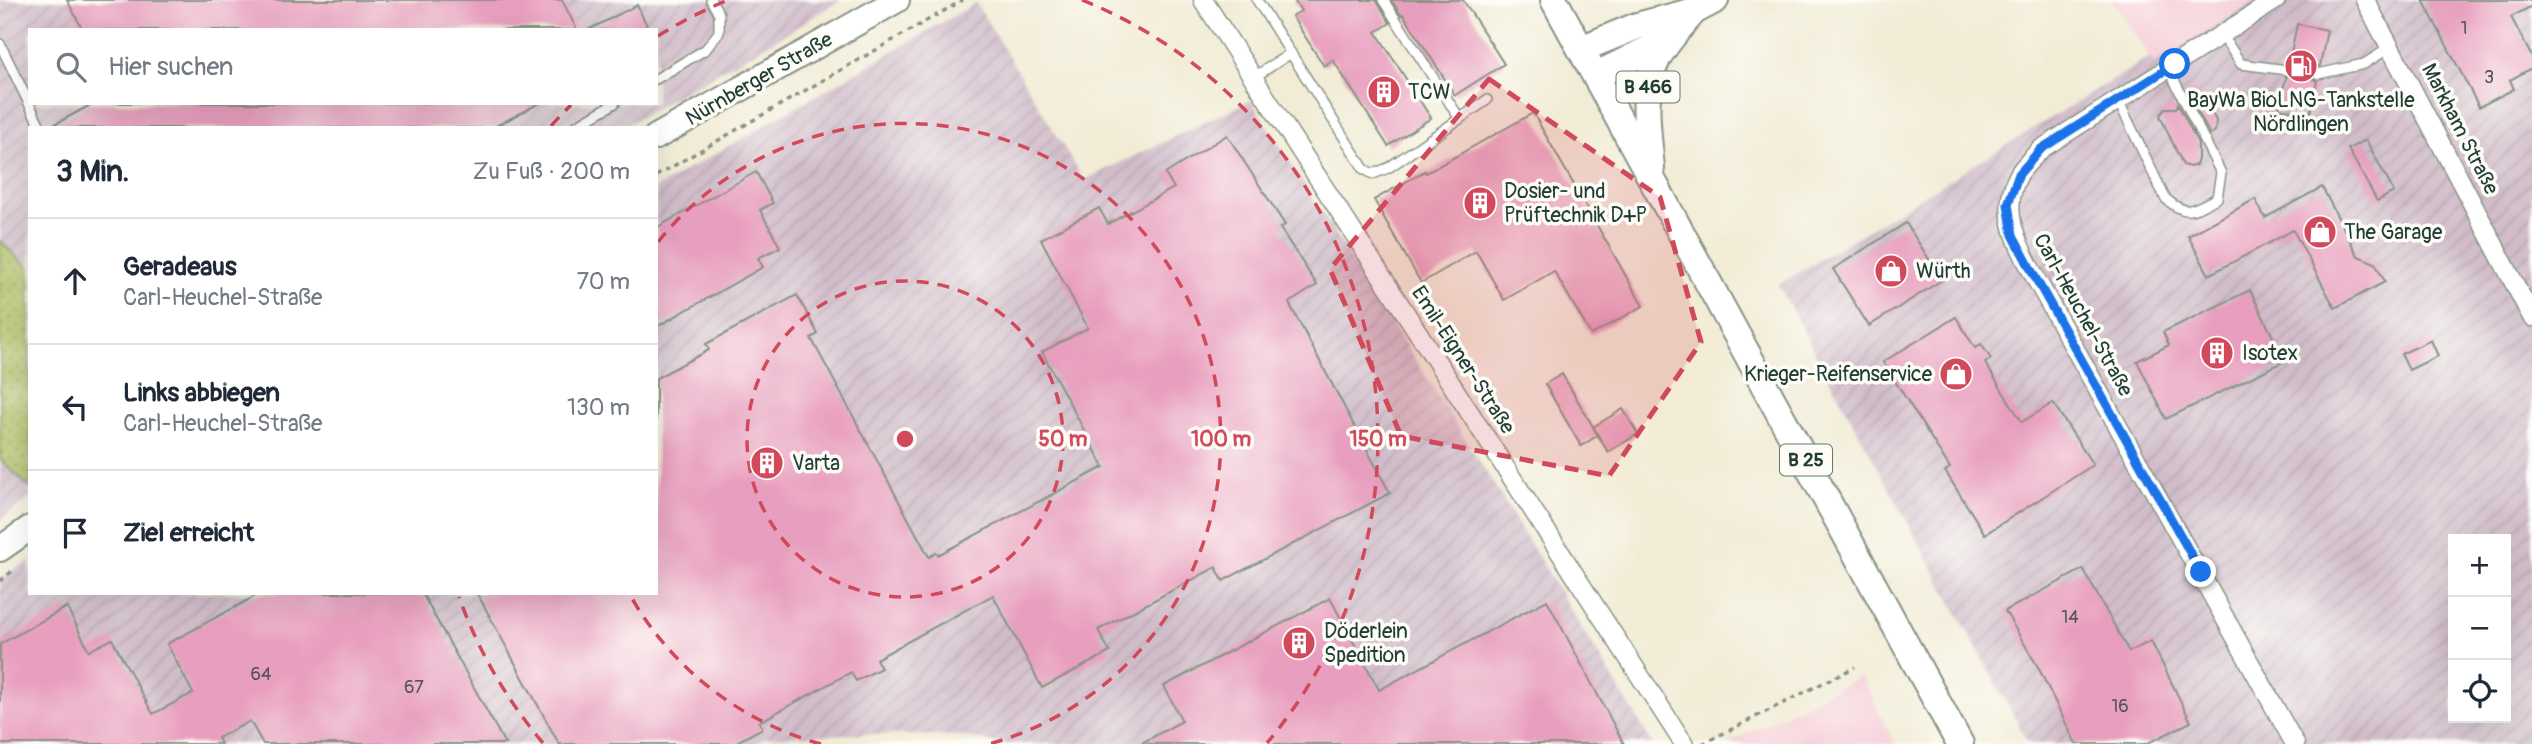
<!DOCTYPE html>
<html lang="de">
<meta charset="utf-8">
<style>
body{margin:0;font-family:Pangolin,sans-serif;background:#f2f2f3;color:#1f2937}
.controls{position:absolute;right:21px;bottom:21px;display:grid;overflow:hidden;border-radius:0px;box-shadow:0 7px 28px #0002}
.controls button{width:63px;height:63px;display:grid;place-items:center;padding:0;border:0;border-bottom:2px solid #e0e1e3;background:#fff;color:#1f2937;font:35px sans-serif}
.stop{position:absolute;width:21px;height:21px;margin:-16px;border:5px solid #1a73e8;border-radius:50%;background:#fff}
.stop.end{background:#1a73e8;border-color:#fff;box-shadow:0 2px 7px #0008}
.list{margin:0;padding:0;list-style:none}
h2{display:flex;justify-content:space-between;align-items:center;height:91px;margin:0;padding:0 28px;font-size:30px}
h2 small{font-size:23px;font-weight:400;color:#747a83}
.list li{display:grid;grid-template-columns:46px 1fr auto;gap:21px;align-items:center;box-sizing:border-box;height:126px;padding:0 28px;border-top:2px solid #e0e1e3}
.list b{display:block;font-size:26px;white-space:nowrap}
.list p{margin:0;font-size:23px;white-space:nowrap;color:#747a83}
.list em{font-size:23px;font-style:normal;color:#747a83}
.icon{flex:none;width:38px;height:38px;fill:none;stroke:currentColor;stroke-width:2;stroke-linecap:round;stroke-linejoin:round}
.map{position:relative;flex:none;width:2532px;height:744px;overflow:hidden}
.search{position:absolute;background:#fff;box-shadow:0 7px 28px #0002;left:28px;top:28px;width:630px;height:77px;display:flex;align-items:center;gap:18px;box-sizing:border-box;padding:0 24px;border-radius:0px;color:#747a83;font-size:26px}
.panel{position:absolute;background:#fff;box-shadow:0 7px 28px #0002;left:28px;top:126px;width:630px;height:469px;border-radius:0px}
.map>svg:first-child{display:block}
.built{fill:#f6cfd8}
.industrial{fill:url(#industrial-furrows);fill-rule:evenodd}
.grass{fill:url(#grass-dots);stroke:#667e4a;stroke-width:2}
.building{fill:#e89ebe}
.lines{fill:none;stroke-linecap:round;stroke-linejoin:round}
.service-casing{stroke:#889485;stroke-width:12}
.minor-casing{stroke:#889485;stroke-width:21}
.secondary-casing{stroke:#889485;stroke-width:28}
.primary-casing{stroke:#889485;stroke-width:30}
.path{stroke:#889485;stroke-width:3.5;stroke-dasharray:5 5;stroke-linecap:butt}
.service{stroke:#fff;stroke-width:9}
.minor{stroke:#fff;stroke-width:18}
.secondary{stroke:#fff;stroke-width:24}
.primary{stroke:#fff;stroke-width:26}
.route{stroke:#1a73e8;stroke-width:9}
.marked{fill:#d1495b;fill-opacity:0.2;stroke:#d1495b;stroke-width:5;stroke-dasharray:14 9;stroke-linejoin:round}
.ring{fill:none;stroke:#d1495b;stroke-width:3.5;stroke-dasharray:12 9}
.labels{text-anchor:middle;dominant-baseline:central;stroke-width:7;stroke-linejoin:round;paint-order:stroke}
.number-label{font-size:18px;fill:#515556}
.shield{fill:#fdfcf7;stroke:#62766e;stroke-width:2}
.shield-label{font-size:19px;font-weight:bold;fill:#1f3d34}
.street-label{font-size:21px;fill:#1f3d34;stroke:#fdfcf7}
.poi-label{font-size:21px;fill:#1f3d34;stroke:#fdfcf7;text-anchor:start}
.centre{fill:#d1495b;stroke:#fdfcf7;stroke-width:3.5}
.ring-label{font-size:21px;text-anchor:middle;font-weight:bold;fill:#d1495b;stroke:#fdfcf7;stroke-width:7;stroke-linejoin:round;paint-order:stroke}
</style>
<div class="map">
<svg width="2532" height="744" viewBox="0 0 2532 744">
<defs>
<pattern id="industrial-furrows" width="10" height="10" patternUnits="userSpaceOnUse" patternTransform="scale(1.75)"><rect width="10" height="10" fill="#d1bdca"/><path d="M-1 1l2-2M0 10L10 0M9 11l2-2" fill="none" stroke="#b3a3ae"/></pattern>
<pattern id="grass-dots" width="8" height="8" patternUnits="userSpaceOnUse" patternTransform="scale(1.75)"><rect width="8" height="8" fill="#aebe61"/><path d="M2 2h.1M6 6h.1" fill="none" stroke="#8d9c51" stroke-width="1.8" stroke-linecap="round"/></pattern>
</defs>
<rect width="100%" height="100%" fill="#fdfcf7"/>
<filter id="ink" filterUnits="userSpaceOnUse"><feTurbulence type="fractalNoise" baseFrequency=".0143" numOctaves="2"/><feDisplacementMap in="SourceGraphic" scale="14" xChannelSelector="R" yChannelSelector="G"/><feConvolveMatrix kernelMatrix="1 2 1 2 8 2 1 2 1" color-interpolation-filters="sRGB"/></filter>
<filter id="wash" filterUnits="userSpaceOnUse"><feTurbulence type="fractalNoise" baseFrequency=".00686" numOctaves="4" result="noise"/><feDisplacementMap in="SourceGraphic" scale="28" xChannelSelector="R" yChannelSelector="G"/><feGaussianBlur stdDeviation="1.57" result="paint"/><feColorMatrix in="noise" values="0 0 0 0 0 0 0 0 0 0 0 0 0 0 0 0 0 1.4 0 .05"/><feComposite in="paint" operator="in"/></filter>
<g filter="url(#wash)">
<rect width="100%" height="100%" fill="#f2ecd6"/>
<g class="built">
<path d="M2112 0H2258L2154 63Z"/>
<path d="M1861 676 1895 744H1727Z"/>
</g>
<g class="industrial">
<path d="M0 0H840L784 35 620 128H30V269L0 241ZM30 30H656V103H30Z"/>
<path d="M2258 0H2532V744H2029L1778 285 2150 57 2154 63ZM2453 539H2506V718H2453Z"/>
<path d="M976 3 1084 180 1251 100 1493 483 1653 744H1001L961 736 862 734 766 737 754 744H0V581L11 571 30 561V593H656V188Z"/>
<path d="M0 459 30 488V498L0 520Z"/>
</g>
<path class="grass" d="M0 241 30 269V488L0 459Z"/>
<g id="blocks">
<g class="building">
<path d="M67 0H562L577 30H83Z"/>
<path d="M1294 0H1376L1390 23 1376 32 1431 118 1388 146 1333 60 1324 66 1292 16 1301 11Z"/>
<path d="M1391 0H1463L1504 64 1455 95 1403 14 1401 15Z"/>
<path d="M2423 0H2532V6L2511 17 2532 57V68L2510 80 2514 89 2479 107Z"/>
<path d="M637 5 649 30H588Z"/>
<path d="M2297 24 2327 30 2320 66 2314 68 2311 73 2312 78 2317 81 2310 114 2279 108 2286 77 2290 76 2294 72 2293 67 2289 63Z"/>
<path d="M2188 93H2197L2205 99 2216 121 2215 131 2210 135Z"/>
<path d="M94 103H540L492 128H48Z"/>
<path d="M2178 104 2198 143V159L2196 165 2190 167 2183 165 2160 116 2165 108H2176Z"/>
<path d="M1533 113 1643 306 1591 335 1554 271 1504 300 1476 251 1421 283 1374 200 1425 171 1426 173Z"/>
<path d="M1227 135 1285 225 1280 228 1317 285 1289 303 1390 493 1223 581 1216 567 1098 630 1110 652 1042 688 993 595 876 659 881 668 856 681 851 672 759 722 763 728 733 744H559L477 593H656V378L709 350 706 344 797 295 818 334 811 338 929 557 936 553 938 555 1104 467 1042 352 1088 328 1041 239 1099 208 1108 224 1174 188 1165 174Z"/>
<path d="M2366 140 2394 192 2377 201 2348 149Z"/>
<path d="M756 172 773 203 760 210 780 247 758 258 763 267 656 327V228Z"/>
<path d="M2322 187 2358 256 2375 263 2385 282 2335 308 2293 230 2209 275 2188 236 2255 199 2265 218Z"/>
<path d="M1906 223 1942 280 1869 326 1833 269Z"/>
<path d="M2250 290 2285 361 2166 419 2137 361 2169 345 2163 332Z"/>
<path d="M1956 317 1975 348 1981 344 1991 359 1985 363 2022 422 2053 403 2093 465 1985 534 1945 471 1950 468 1883 362Z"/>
<path d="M2431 340 2438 356 2409 370 2401 354Z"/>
<path d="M1562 374 1598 435 1581 446 1545 384Z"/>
<path d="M1623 409 1638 434 1608 452 1593 427Z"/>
<path d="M2083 569 2129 652 2151 641 2191 722 2146 744H2076L2038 667 2005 611Z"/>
<path d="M261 593H422L505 744H263L250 721 218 738 221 744H0V644L67 607 89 651 112 639 153 714 193 693 167 644Z"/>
<path d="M1330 598 1379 690 1547 600 1624 744H1140L1182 721 1164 686Z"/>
</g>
</g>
</g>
<g filter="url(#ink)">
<use href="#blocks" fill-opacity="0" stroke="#889485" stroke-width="2"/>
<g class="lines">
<defs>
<g id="service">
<path d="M1257 0 1364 169 1373 174 1388 168 1487 100"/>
<path d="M1383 0 1460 119"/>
<path d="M2222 35 2241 64 2287 70"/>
<path d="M0 44 41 128"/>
<path d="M2318 74 2364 64 2391 47"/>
<path d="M1253 78 1291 53"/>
<path d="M656 79 706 49 719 32V14L711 0"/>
<path d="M2118 100 2165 198C2187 218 2193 210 2217 198L2221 173 2168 68"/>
<path d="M573 128 615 103"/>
</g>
<g id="minor">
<path d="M1203 0 1684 744"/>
<path d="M2276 0 2041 149C2034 157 2024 165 2019 174 1998 212 2019 246 2036 279L2295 744"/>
<path d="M2365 0 2532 317"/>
</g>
<g id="secondary">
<path d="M656 137 897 0"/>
<path d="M0 549 30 528"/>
</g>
<g id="primary">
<path d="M1554 0 1960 744"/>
<path d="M1581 49 1637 26 1694 11 1715 0"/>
<path d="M1597 75 1670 39"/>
<path d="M1651 168C1648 132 1640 92 1657 59 1666 42 1681 26 1694 11"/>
</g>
</defs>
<use href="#service" class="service-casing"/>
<use href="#minor" class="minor-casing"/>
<use href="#secondary" class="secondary-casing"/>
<use href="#primary" class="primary-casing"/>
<g class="path">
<path d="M656 176 963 0"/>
<path d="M0 581 15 569"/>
<path d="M1702 744 1855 667"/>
</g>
<use href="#service" class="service"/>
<use href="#minor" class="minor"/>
<use href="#secondary" class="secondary"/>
<use href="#primary" class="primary"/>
</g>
</g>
<g class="lines" filter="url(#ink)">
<path class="route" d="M2175 64 2041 149 2019 174 2008 204 2013 235 2036 279 2201 572"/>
</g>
<path class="marked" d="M1489 79 1660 197 1701 342 1609 476 1401 436 1330 269Z"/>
<g class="ring">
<circle cx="905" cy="439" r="158"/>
<path d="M821 744A316 316 0 0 1 630 595M658 242A316 316 0 1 1 989 744"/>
<path d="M543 743A473 473 0 0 1 459 597M551 126A473 473 0 0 1 571 105M658 36A473 473 0 0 1 728 0M1082 0A473 473 0 0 1 1267 743"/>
</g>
<defs>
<symbol id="fuel-disc" viewBox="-11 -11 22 22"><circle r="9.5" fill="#d1495b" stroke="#fdfcf7"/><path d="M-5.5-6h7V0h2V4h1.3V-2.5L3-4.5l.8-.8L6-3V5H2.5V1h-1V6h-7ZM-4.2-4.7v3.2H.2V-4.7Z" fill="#fff"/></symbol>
<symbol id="building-disc" viewBox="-11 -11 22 22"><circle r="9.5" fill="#d1495b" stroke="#fdfcf7"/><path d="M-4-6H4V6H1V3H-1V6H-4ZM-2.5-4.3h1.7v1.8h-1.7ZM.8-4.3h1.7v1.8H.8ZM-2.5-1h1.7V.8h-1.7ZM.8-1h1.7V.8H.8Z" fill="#fff"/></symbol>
<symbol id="shop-disc" viewBox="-11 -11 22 22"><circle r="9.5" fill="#d1495b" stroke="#fdfcf7"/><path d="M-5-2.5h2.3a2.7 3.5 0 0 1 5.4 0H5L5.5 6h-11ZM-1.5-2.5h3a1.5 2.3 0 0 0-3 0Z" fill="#fff"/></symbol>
</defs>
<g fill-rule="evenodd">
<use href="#fuel-disc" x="2282" y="47" width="38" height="38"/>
<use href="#building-disc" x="1365" y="73" width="38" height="38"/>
<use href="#building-disc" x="1461" y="184" width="38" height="38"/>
<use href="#shop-disc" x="2301" y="213" width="38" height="38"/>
<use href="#shop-disc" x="1872" y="252" width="38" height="38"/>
<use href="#building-disc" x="2198" y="334" width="38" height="38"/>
<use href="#shop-disc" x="1937" y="355" width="38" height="38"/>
<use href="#building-disc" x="748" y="444" width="38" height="38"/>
<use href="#building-disc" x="1280" y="624" width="38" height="38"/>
</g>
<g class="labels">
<g class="number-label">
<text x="2464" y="28">1</text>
<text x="2489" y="77">3</text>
<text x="2070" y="617">14</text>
<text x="261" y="674">64</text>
<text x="414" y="687">67</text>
<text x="2120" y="706">16</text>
</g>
<g class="shield">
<rect x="1616.5" y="71.5" width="63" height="31" rx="5"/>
<rect x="1780" y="444.5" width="52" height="31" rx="5"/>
</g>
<g class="shield-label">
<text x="1648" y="87">B 466</text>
<text x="1806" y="460">B 25</text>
</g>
<g class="street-label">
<text transform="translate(759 79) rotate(-30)">Nürnberger Straße</text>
<text transform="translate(2460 129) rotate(63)">Markham Straße</text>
<text transform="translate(2083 315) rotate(61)">Carl-Heuchel-Straße</text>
<text transform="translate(1463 360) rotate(57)">Emil-Eigner-Straße</text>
</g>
<g class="poi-label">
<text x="1408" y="92">TCW</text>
<text x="2301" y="100" text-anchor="middle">BayWa BioLNG-Tankstelle<tspan x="2301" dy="24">Nördlingen</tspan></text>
<text x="1504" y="191">Dosier- und<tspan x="1504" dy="24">Prüftechnik D+P</tspan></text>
<text x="2344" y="232">The Garage</text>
<text x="1916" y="271">Würth</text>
<text x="2242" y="353">Isotex</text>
<text x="1932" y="374" text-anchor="end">Krieger-Reifenservice</text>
<text x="792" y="463">Varta</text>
<text x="1324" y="631">Döderlein<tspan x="1324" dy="24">Spedition</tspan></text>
</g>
</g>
<circle cx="905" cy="439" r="10" class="centre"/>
<g class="ring-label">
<text x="1063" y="446">50 m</text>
<text x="1221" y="446">100 m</text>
<text x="1378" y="446">150 m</text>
</g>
</svg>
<div class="controls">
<button>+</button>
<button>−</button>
<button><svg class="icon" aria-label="locate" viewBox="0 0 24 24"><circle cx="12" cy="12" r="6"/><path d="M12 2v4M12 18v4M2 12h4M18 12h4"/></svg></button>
</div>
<div class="stop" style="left:2175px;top:64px"></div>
<div class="stop end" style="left:2201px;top:572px"></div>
<div class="search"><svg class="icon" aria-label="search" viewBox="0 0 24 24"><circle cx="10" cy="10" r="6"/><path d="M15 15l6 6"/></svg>Hier suchen</div>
<section class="panel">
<h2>3 Min.<small>Zu Fuß · 200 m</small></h2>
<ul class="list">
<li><svg class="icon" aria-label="ahead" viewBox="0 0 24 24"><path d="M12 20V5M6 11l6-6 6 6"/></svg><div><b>Geradeaus</b><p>Carl-Heuchel-Straße</p></div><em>70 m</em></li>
<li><svg class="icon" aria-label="left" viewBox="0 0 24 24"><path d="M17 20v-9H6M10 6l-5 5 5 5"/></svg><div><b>Links abbiegen</b><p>Carl-Heuchel-Straße</p></div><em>130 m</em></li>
<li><svg class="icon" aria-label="arrive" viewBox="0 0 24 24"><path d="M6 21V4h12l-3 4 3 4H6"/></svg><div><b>Ziel erreicht</b></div></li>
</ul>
</section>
</div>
